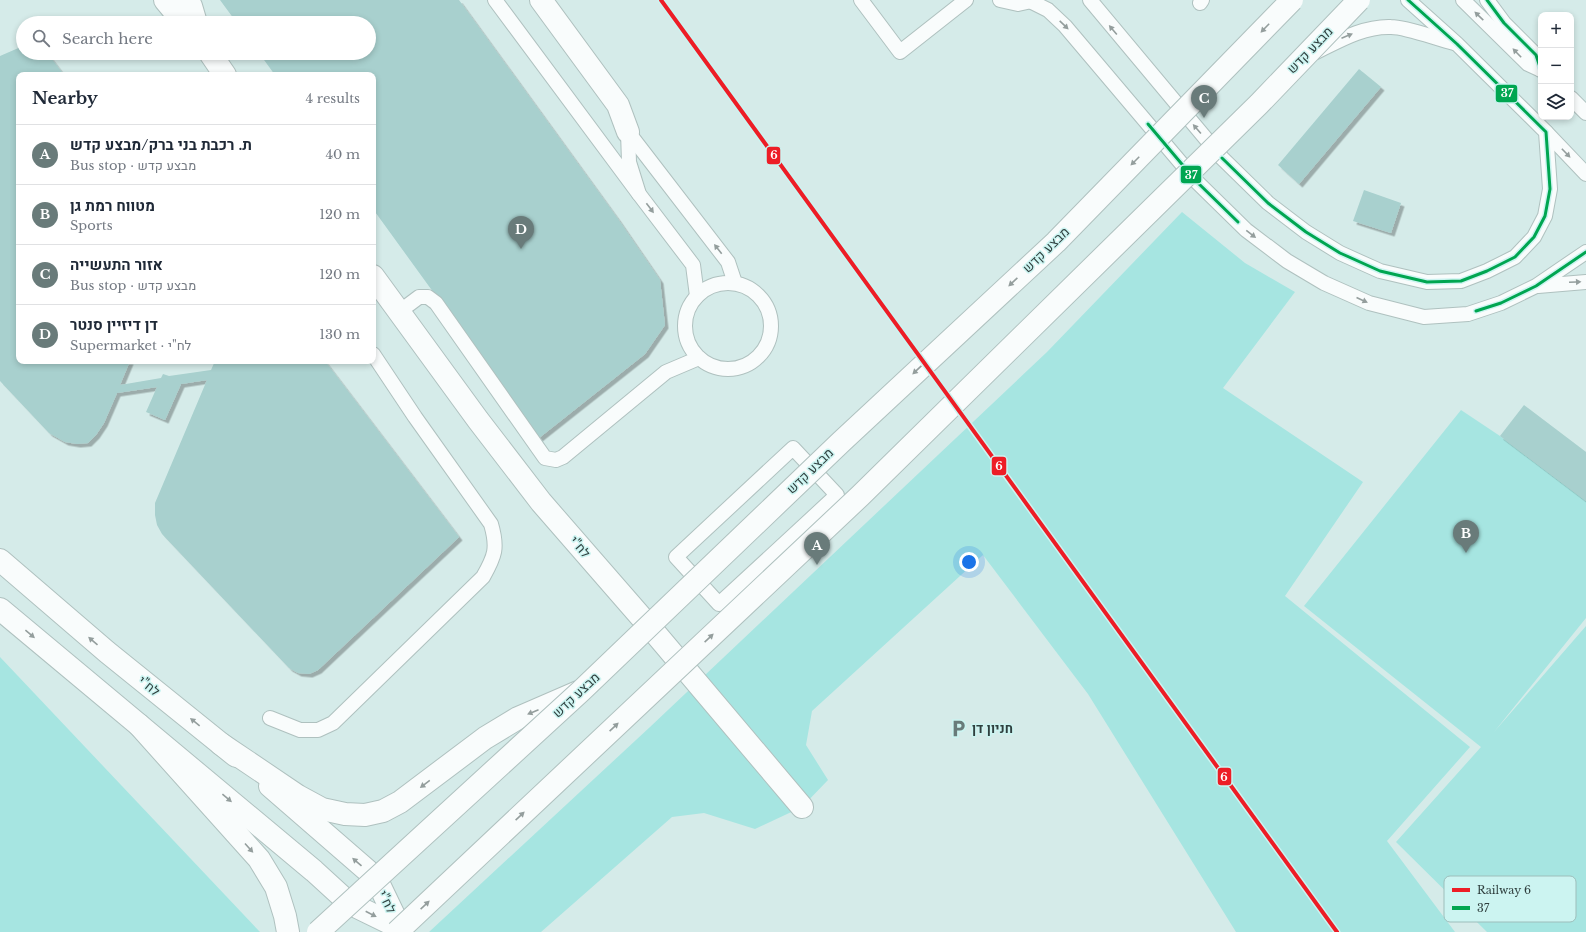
<!DOCTYPE html>
<meta charset="utf-8">
<style>
body{margin:0;font-family:"Libre Baskerville",Heebo,serif;background:#f2f2f3;color:#1f2937}
.controls{position:absolute;right:12px;top:12px;display:grid;overflow:hidden;border-radius:8px;box-shadow:0 2px 6px #0003}
.controls button{width:36px;height:36px;display:grid;place-items:center;padding:0;border:0;border-bottom:1px solid #e0e1e3;background:#fff;color:#1f2937;font:20px sans-serif}
.you{position:absolute;left:969px;top:562px;width:14px;height:14px;margin:-10px;border:3px solid #fff;border-radius:50%;background:#1a73e8;box-shadow:0 0 0 6px #1a73e833}
.badge{display:grid;place-items:center;width:26px;height:26px;border-radius:50%;background:#697b7a;color:#fff;font-size:13px;font-weight:700}
.pin{position:absolute;translate:-50% -33px;filter:drop-shadow(0 1px 2px #0008)}
.pin::after{content:'';position:absolute;top:21px;width:14px;height:12px;background:inherit;clip-path:polygon(0 0,100% 0,50% 100%)}
.list{margin:0;padding:0;list-style:none}
h2{display:flex;justify-content:space-between;align-items:center;height:52px;margin:0;padding:0 16px;font-size:17px}
h2 small{font-size:13px;font-weight:400;color:#747a83}
.list li{display:grid;grid-template-columns:26px 1fr auto;gap:12px;align-items:center;box-sizing:border-box;height:60px;padding:0 16px;border-top:1px solid #e0e1e3}
.list b{display:block;font-size:15px;white-space:nowrap}
.list p{margin:0;font-size:13px;white-space:nowrap;color:#747a83}
.list em{font-size:13px;font-style:normal;color:#747a83}
.icon{flex:none;width:22px;height:22px;fill:none;stroke:currentColor;stroke-width:2;stroke-linecap:round;stroke-linejoin:round}
.map{position:relative;flex:none;width:1586px;height:932px;overflow:hidden}
.search{position:absolute;background:#fff;box-shadow:0 2px 6px #0003;left:16px;top:16px;width:360px;height:44px;display:flex;align-items:center;gap:10px;box-sizing:border-box;padding:0 14px;border-radius:22px;color:#747a83;font-size:15px}
.panel{position:absolute;background:#fff;box-shadow:0 2px 6px #0003;left:16px;top:72px;width:360px;height:292px;border-radius:8px}
.map>svg:first-child{display:block}
.green{fill:#a6e5e1}
.building{fill:#a8d0ce;filter:url(#shadow)}
.lines{fill:none;stroke-linecap:round;stroke-linejoin:round}
.service-casing{stroke:#afc1bf;stroke-width:16}
.minor-casing{stroke:#afc1bf;stroke-width:24}
.primary-casing{stroke:#afc1bf;stroke-width:24}
.service{stroke:#f9fcfc;stroke-width:14}
.minor{stroke:#f9fcfc;stroke-width:22}
.primary{stroke:#f9fcfc;stroke-width:22}
.primary-bridge-casing{stroke:#afc1bf;stroke-width:24;stroke-linecap:butt}
.primary-bridge{stroke:#f9fcfc;stroke-width:22}
.bus-1-casing{stroke:#ccf4f1;stroke-width:6}
.bus-1{stroke:#00a651;stroke-width:3}
.rail-1-casing{stroke:#ccf4f1;stroke-width:7}
.rail-1{stroke:#ed1d26;stroke-width:4}
.oneway{fill:#949e9d}
.labels{text-anchor:middle;dominant-baseline:central;stroke-width:3;stroke-linejoin:round;paint-order:stroke}
.street-label{font-size:13px;fill:#2f3f3e;stroke:#ccf4f1}
.poi-label{font-size:13px;font-weight:bold;fill:#2f3f3e;stroke:#ccf4f1;text-anchor:start}
.key{fill:#ccf4f1;stroke:#9dbebb;stroke-width:1}
.key-label{font-size:11px;fill:#2f3f3e}
.line-badge{stroke:#ccf4f1;stroke-width:1.5}
.badge-label{font-size:11px;text-anchor:middle;font-weight:bold;fill:#fff}
</style>
<div class="map">
<svg width="1586" height="932" viewBox="0 0 1586 932">
<defs>
<filter id="shadow"><feDropShadow dx="3.5" dy="3.5" stdDeviation="0" flood-color="#0004"/></filter>
</defs>
<rect width="100%" height="100%" fill="#d5ebe9"/>
<g class="green">
<path d="M1182 212 1245 263 1295 292 1223 388 1363 482 1285 596 1470 747 1387 841 1455 932H1236L1088 694 983 555 812 711 806 745 828 780 802 807 755 829 704 813 672 817 541 932H429L650 727 1047 352Z"/>
<path d="M1461 410 1500 436 1586 501V618L1494 732 1586 626V932H1487L1396 842 1481 747 1304 606Z"/>
<path d="M0 657 260 932H0Z"/>
</g>
<g class="building">
<path d="M220 0H459L618 219 660 280 665 325 645 354 539 438 373 209V75H275L259 53H369V23H237Z"/>
<path d="M23 46V53L48 54 64 75H19V361H130L120 385 161 378 163 374 169 376 211 370 215 361H325L459 537 318 670 309 674 298 673 289 668 162 534 157 525 155 515V503L207 380 181 384 165 420 146 412 157 387 117 393 104 423 96 435 88 443 77 444 65 442 49 433 0 381V56Z"/>
<path d="M1359 69 1381 87 1299 184 1278 165Z"/>
<path d="M1364 190 1401 203 1391 233 1353 221Z"/>
<path d="M1524 405 1586 452V501L1500 436Z"/>
</g>
<g class="lines">
<defs>
<g id="service">
<path d="M495 0 639 194"/>
<path d="M861 0 900 52 966 0"/>
<path d="M1000 0 1018 4 1036 0"/>
<path d="M1090 0 1222 158 1268 203 1306 232 1340 253 1380 271 1427 282 1461 281 1487 271 1515 257 1534 237 1545 216 1550 189 1546 132 1457 44 1408 0"/>
<path d="M1463 0 1528 64 1541 70"/>
<path d="M1487 0 1504 23 1536 55 1541 70"/>
<path d="M1032 2 1048 10 1065 26 1197 182 1246 230 1287 261 1324 283 1369 303 1424 317 1468 314 1501 303 1536 286 1586 252"/>
<path d="M1200 3 1202 0"/>
<path d="M1316 52C1340 40 1364 26 1391 27 1407 27 1437 39 1454 43"/>
<path d="M1571 98 1586 113"/>
<path d="M628 132 728 262 735 283"/>
<path d="M628 132 629 162 639 194 693 265 697 296"/>
<path d="M1546 132 1586 174"/>
<circle cx="728" cy="326" r="43"/>
<path d="M1538 286 1586 282"/>
<path d="M399 312 419 297H428L436 303 545 458 556 460 563 457 666 372 699 358"/>
<path d="M793 448 837 495 719 604 676 557Z"/>
<path d="M270 718 300 730H318L333 723 483 577C495 556 498 548 491 524L415 417 373 354"/>
</g>
<g id="minor">
<path d="M165 0 184 23"/>
<path d="M187 0 191 6 196 23"/>
<path d="M541 0 618 105 628 132"/>
<path d="M210 53 225 75"/>
<path d="M373 276 478 420 541 502 655 633 802 807"/>
<path d="M0 560 107 652 236 756"/>
<path d="M0 609 314 871 349 903 400 928"/>
<path d="M270 786 376 878 400 928"/>
</g>
<g id="primary">
<path d="M139 725 259 859 276 887 285 916 288 932"/>
<path d="M221 744 298 796 322 809 345 814 365 815 383 811 400 802 485 738 518 718 578 692"/>
</g>
</defs>
<use href="#service" class="service-casing"/>
<use href="#minor" class="minor-casing"/>
<use href="#primary" class="primary-casing"/>
<use href="#service" class="service"/>
<use href="#minor" class="minor"/>
<use href="#primary" class="primary"/>
<defs>
<g id="primary-bridge">
<path d="M318 932 581 691 841 442 1056 242 1292 0"/>
<path d="M397 932 860 496 1259 104 1359 0"/>
</g>
</defs>
<use href="#primary-bridge" class="primary-bridge-casing"/>
<use href="#primary-bridge" class="primary-bridge"/>
<defs>
<g id="bus-1">
<path d="M1487 0 1504 23 1536 55 1541 70"/>
<path d="M1148 124 1197 182 1238 222"/>
<path d="M1222 158 1268 203 1306 232 1340 253 1380 271 1427 282 1461 281 1487 271 1515 257 1534 237 1545 216 1550 189 1546 132 1457 44 1408 0"/>
<path d="M1476 311 1501 303 1536 286 1586 252"/>
</g>
</defs>
<use href="#bus-1" class="bus-1-casing"/>
<use href="#bus-1" class="bus-1"/>
<defs>
<path id="rail-1" d="M661 0 1337 932"/>
</defs>
<use href="#rail-1" class="rail-1-casing"/>
<use href="#rail-1" class="rail-1"/>
</g>
<defs><path id="oneway-solid" d="M-6-.8H1V-3.2L6.5 0L1 3.2V.8H-6Z"/></defs>
<g class="oneway">
<use href="#oneway-solid" transform="translate(1479 16) rotate(-136)"/>
<use href="#oneway-solid" transform="translate(1064 25) rotate(44)"/>
<use href="#oneway-solid" transform="translate(1265 28) rotate(134)"/>
<use href="#oneway-solid" transform="translate(1113 30) rotate(-130)"/>
<use href="#oneway-solid" transform="translate(1347 36) rotate(-23)"/>
<use href="#oneway-solid" transform="translate(1517 53) rotate(-134)"/>
<use href="#oneway-solid" transform="translate(1197 129) rotate(-131)"/>
<use href="#oneway-solid" transform="translate(1566 153) rotate(46)"/>
<use href="#oneway-solid" transform="translate(1135 161) rotate(135)"/>
<use href="#oneway-solid" transform="translate(650 208) rotate(53)"/>
<use href="#oneway-solid" transform="translate(1251 234) rotate(38)"/>
<use href="#oneway-solid" transform="translate(718 249) rotate(-128)"/>
<use href="#oneway-solid" transform="translate(1013 282) rotate(137)"/>
<use href="#oneway-solid" transform="translate(1575 282) rotate(-3)"/>
<use href="#oneway-solid" transform="translate(1362 300) rotate(24)"/>
<use href="#oneway-solid" transform="translate(917 370) rotate(137)"/>
<use href="#oneway-solid" transform="translate(30 634) rotate(40)"/>
<use href="#oneway-solid" transform="translate(709 638) rotate(-43)"/>
<use href="#oneway-solid" transform="translate(93 641) rotate(-139)"/>
<use href="#oneway-solid" transform="translate(533 712) rotate(157)"/>
<use href="#oneway-solid" transform="translate(195 722) rotate(-141)"/>
<use href="#oneway-solid" transform="translate(614 727) rotate(-43)"/>
<use href="#oneway-solid" transform="translate(425 784) rotate(143)"/>
<use href="#oneway-solid" transform="translate(227 798) rotate(40)"/>
<use href="#oneway-solid" transform="translate(520 816) rotate(-43)"/>
<use href="#oneway-solid" transform="translate(249 848) rotate(48)"/>
<use href="#oneway-solid" transform="translate(357 862) rotate(-139)"/>
<use href="#oneway-solid" transform="translate(425 905) rotate(-43)"/>
<use href="#oneway-solid" transform="translate(371 914) rotate(27)"/>
</g>
<defs>
<symbol id="parking-bare" viewBox="-9 -9 18 18"><path d="M-3.5-5.5H1a3.5 3.5 0 0 1 0 7H-1V5.5H-3.5ZM-1-3.4V-.6H.8a1.4 1.4 0 0 0 0-2.8Z" fill="#697b7a" stroke="#ccf4f1" stroke-width="2.5" paint-order="stroke"/></symbol>
</defs>
<g fill-rule="evenodd">
<use href="#parking-bare" x="946" y="716" width="25" height="25"/>
</g>
<g class="labels">
<g class="street-label">
<text transform="translate(1310 50) rotate(-46)">מבצע קדש</text>
<text transform="translate(1046 250) rotate(-44)">מבצע קדש</text>
<text transform="translate(810 471) rotate(-44)">מבצע קדש</text>
<text transform="translate(580 547) rotate(49)">לח"י</text>
<text transform="translate(149 686) rotate(39)">לח"י</text>
<text transform="translate(576 695) rotate(-43)">מבצע קדש</text>
<text transform="translate(387 902) rotate(64)">לח"י</text>
</g>
<g class="poi-label">
<text x="972" y="728">חניון דן</text>
</g>
</g>
<rect x="1444" y="876" width="132" height="46" rx="6" class="key"/>
<rect x="1452" y="888" width="18" height="4" fill="#ed1d26"/>
<rect x="1452" y="906" width="18" height="4" fill="#00a651"/>
<g class="key-label">
<text x="1477" y="894">Railway 6</text>
<text x="1477" y="912">37</text>
</g>
<g class="line-badge">
<rect x="1495" y="84" width="23" height="19" rx="4" fill="#00a651"/>
<rect x="766" y="146" width="15" height="19" rx="4" fill="#ed1d26"/>
<rect x="1180" y="165" width="22" height="19" rx="4" fill="#00a651"/>
<rect x="991" y="456" width="16" height="20" rx="4" fill="#ed1d26"/>
<rect x="1217" y="767" width="15" height="19" rx="4" fill="#ed1d26"/>
</g>
<g class="badge-label">
<text x="1507" y="97">37</text>
<text x="774" y="159">6</text>
<text x="1191" y="179">37</text>
<text x="999" y="470">6</text>
<text x="1224" y="781">6</text>
</g>
</svg>
<div class="controls">
<button>+</button>
<button>−</button>
<button><svg class="icon" aria-label="layers" viewBox="0 0 24 24"><path d="M12 4l9 5-9 5-9-5zM3 14l9 5 9-5"/></svg></button>
</div>
<div class="you"></div>
<div class="pin badge" style="left:817px;top:565px">A</div>
<div class="pin badge" style="left:1466px;top:553px">B</div>
<div class="pin badge" style="left:1204px;top:118px">C</div>
<div class="pin badge" style="left:521px;top:249px">D</div>
<div class="search"><svg class="icon" aria-label="search" viewBox="0 0 24 24"><circle cx="10" cy="10" r="6"/><path d="M15 15l6 6"/></svg>Search here</div>
<section class="panel">
<h2>Nearby<small>4 results</small></h2>
<ul class="list">
<li><span class="badge">A</span><div><b>ת. רכבת בני ברק/מבצע קדש</b><p>Bus stop · מבצע קדש</p></div><em>40 m</em></li>
<li><span class="badge">B</span><div><b>מטווח רמת גן</b><p>Sports</p></div><em>120 m</em></li>
<li><span class="badge">C</span><div><b>אזור התעשייה</b><p>Bus stop · מבצע קדש</p></div><em>120 m</em></li>
<li><span class="badge">D</span><div><b>דן דיזיין סנטר</b><p>Supermarket · לח&quot;י</p></div><em>130 m</em></li>
</ul>
</section>
</div>
